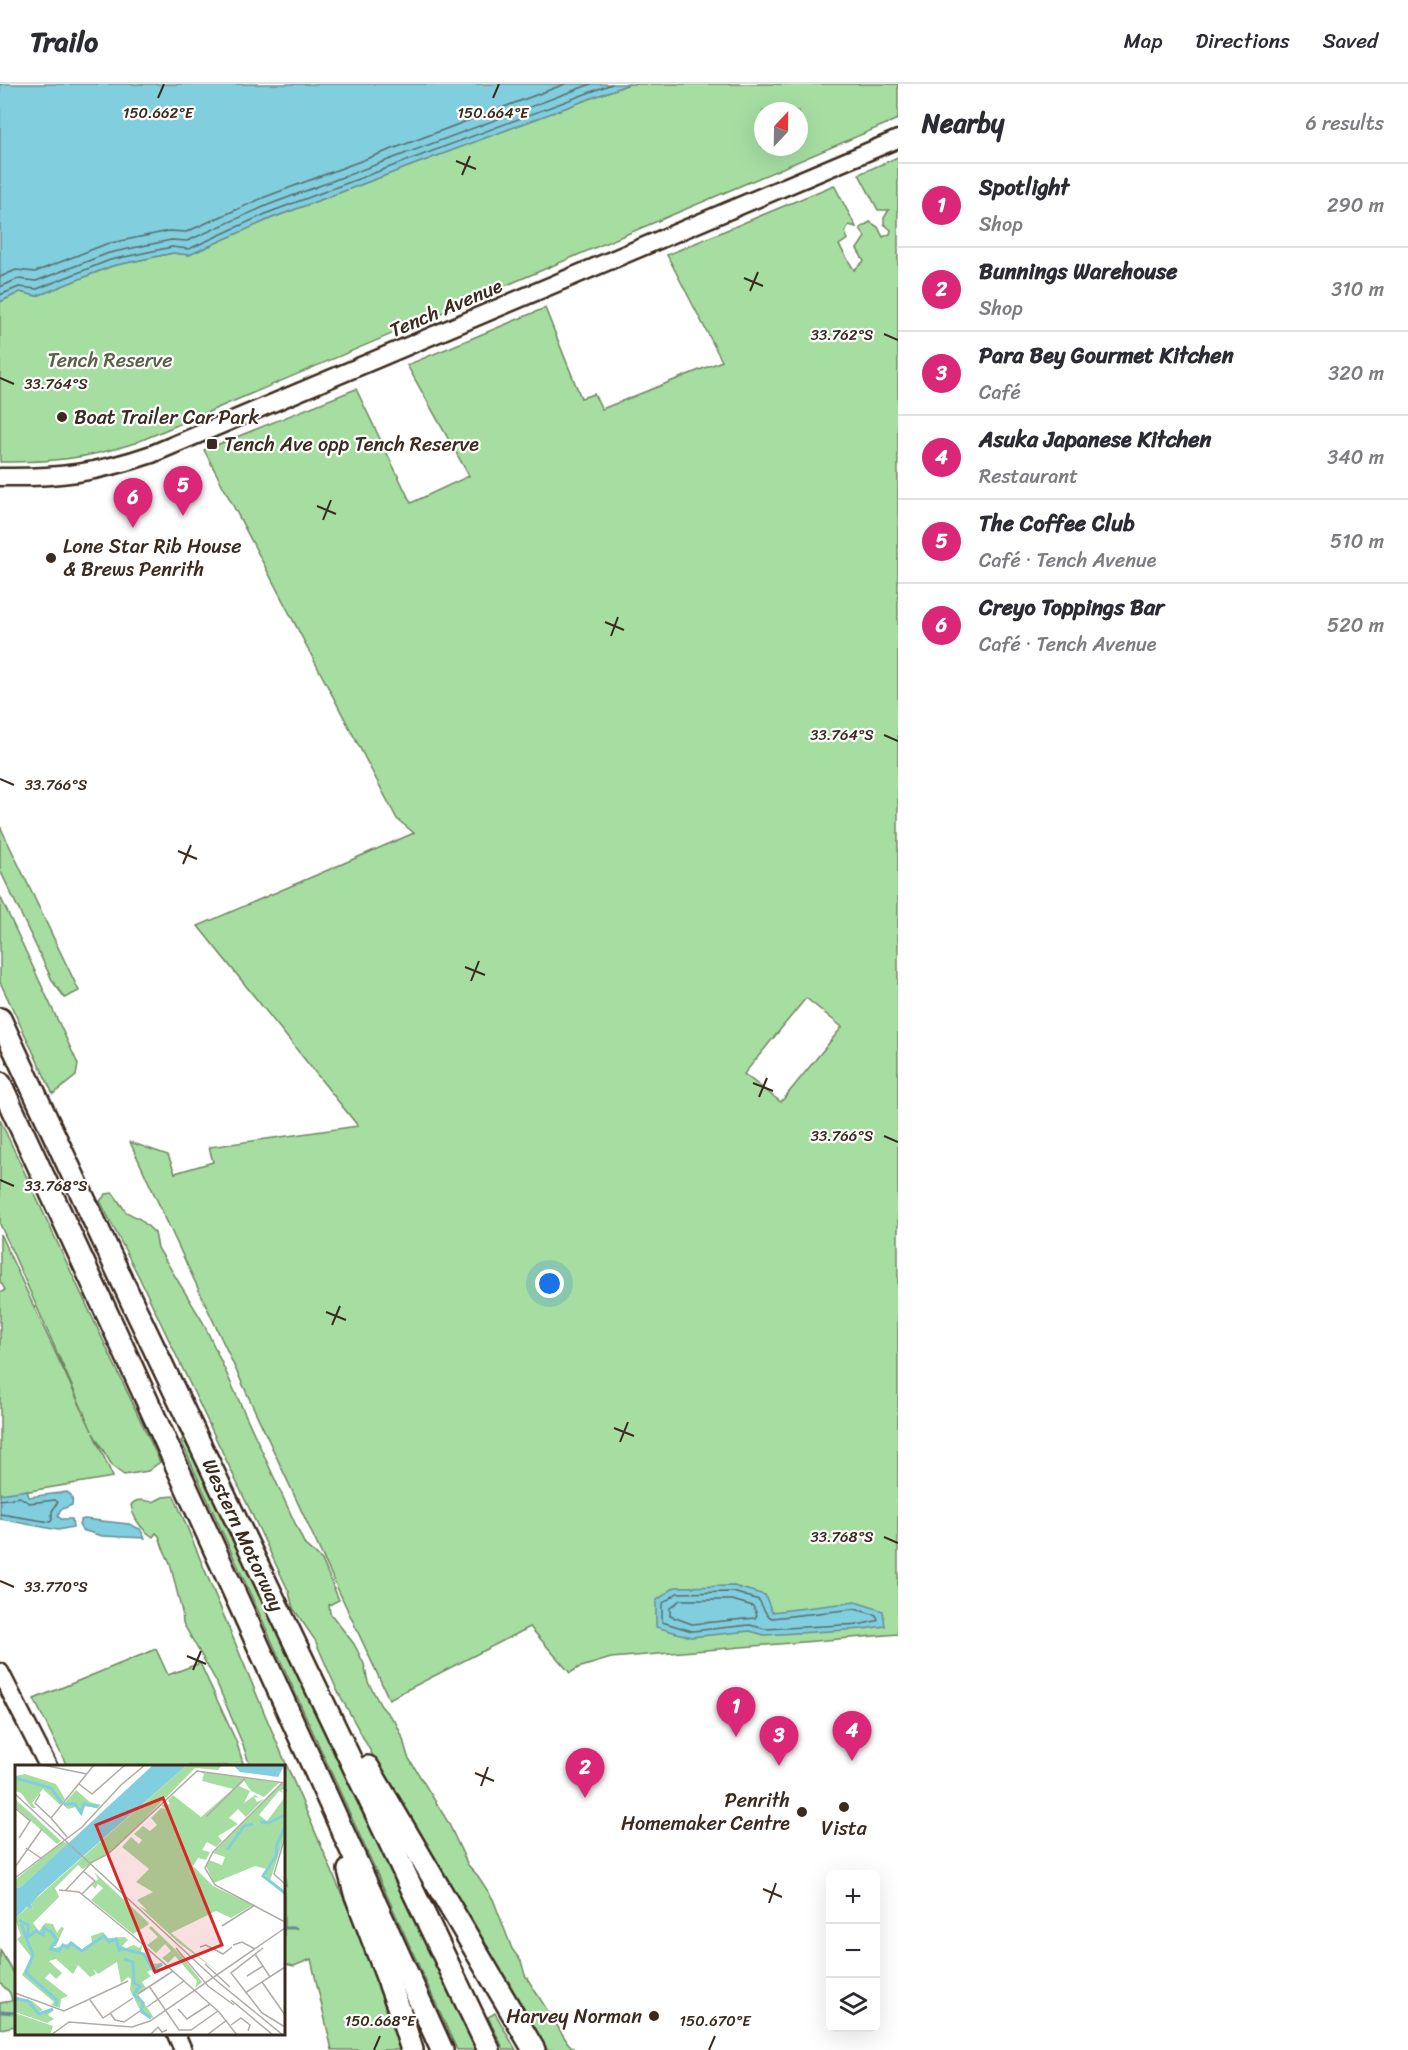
<!DOCTYPE html>
<meta charset="utf-8">
<style>
body{margin:0;font-family:Sriracha,sans-serif;background:#f7f7f7;color:#2b2b33}
.controls{position:absolute;right:18px;bottom:18px;display:grid;overflow:hidden;border-radius:9px;box-shadow:0 6px 24px #0002}
.controls button{width:54px;height:54px;display:grid;place-items:center;padding:0;border:0;border-bottom:2px solid #e1e1e2;background:#fff;color:#2b2b33;font:30px sans-serif}
.compass{position:absolute;left:754px;top:18px;width:54px;height:54px;border-radius:50%;background:#fff;box-shadow:0 6px 24px #0002;rotate:22deg}
.you{position:absolute;left:550px;top:1200px;width:21px;height:21px;margin:-15px;border:4px solid #fff;border-radius:50%;background:#1a73e8;box-shadow:0 0 0 9px #1a73e833}
.badge{display:grid;place-items:center;width:39px;height:39px;border-radius:50%;background:#db2777;color:#fff;font-size:20px;font-weight:700}
.pin{position:absolute;translate:-50% -50px;filter:drop-shadow(0 2px 3px #0008)}
.pin::after{content:'';position:absolute;top:32px;width:21px;height:18px;background:inherit;clip-path:polygon(0 0,100% 0,50% 100%)}
.list{margin:0;padding:0;list-style:none}
h2{display:flex;justify-content:space-between;align-items:center;height:78px;margin:0;padding:0 24px;font-size:26px}
h2 small{font-size:20px;font-weight:400;color:#7c7c81}
.list li{display:grid;grid-template-columns:39px 1fr auto;gap:18px;align-items:center;box-sizing:border-box;height:84px;padding:0 24px;border-top:2px solid #e1e1e2}
.list b{display:block;font-size:22px;white-space:nowrap}
.list p{margin:0;font-size:20px;white-space:nowrap;color:#7c7c81}
.list em{font-size:20px;font-style:normal;color:#7c7c81}
.icon{flex:none;width:33px;height:33px;fill:none;stroke:currentColor;stroke-width:2;stroke-linecap:round;stroke-linejoin:round}
.map{position:relative;flex:none;width:898px;height:1966px;overflow:hidden}
header{display:flex;align-items:center;gap:36px;box-sizing:border-box;height:84px;padding:0 30px;background:#fff;border-bottom:2px solid #e1e1e2}
header strong{font-size:28px}
nav{display:flex;gap:33px;margin-inline-start:auto;font-size:21px}
main{display:flex}
aside{flex:1;background:#fff}
.map>svg:first-child{display:block}
.green{fill:#a6dea2;stroke:#708460;stroke-width:1.5;fill-rule:evenodd}
.water{fill:#81cedf;stroke:#658c92;stroke-width:1.5}
.lines{fill:none;stroke-linecap:round;stroke-linejoin:round}
.shore{stroke:#576c6b;stroke-width:1.5}
.stream{stroke:#658c92;stroke-width:3}
.secondary-casing{stroke:#3b2a1e;stroke-width:21}
.highway-casing{stroke:#3b2a1e;stroke-width:26}
.secondary{stroke:#fff;stroke-width:16}
.highway{stroke:#fff;stroke-width:21}
.ticks{fill:none;stroke:#3b2a1e;stroke-width:2}
.poi-dot{fill:#3b2a1e;stroke:#fff;stroke-width:2}
.labels{text-anchor:middle;dominant-baseline:central;stroke-width:4.5;stroke-linejoin:round;paint-order:stroke}
.street-label{font-size:20px;fill:#3b2a1e;stroke:#fff}
.park-label{font-size:20px;fill:#5b6046;stroke:#fff}
.poi-label{font-size:20px;fill:#3b2a1e;stroke:#fff;text-anchor:start}
.inset-river{fill:none;stroke:#81cedf;stroke-width:3}
.inset-road{fill:none;stroke:#b1aaa5;stroke-width:1.5}
.view{fill:#d62828;fill-opacity:0.15;stroke:#d62828;stroke-width:3}
.inset-edge{fill:none;stroke:#3b2a1e;stroke-width:3}
.ticks-label{font-size:15px;text-anchor:middle;fill:#3b2a1e;stroke:#fff;stroke-width:4.5;stroke-linejoin:round;paint-order:stroke}
</style>
<header>
<strong>Trailo</strong>
<nav><a>Map</a><a>Directions</a><a>Saved</a></nav>
</header>
<main>
<div class="map">
<svg width="898" height="1966" viewBox="0 0 898 1966">
<rect width="100%" height="100%" fill="#fff"/>
<filter id="ink" filterUnits="userSpaceOnUse"><feTurbulence type="fractalNoise" baseFrequency=".0167" numOctaves="2"/><feDisplacementMap in="SourceGraphic" scale="12" xChannelSelector="R" yChannelSelector="G"/><feConvolveMatrix kernelMatrix="1 2 1 2 8 2 1 2 1" color-interpolation-filters="sRGB"/></filter>
<g filter="url(#ink)">
<g class="green">
<path d="M629 0H898V35L135 359C85 375 53 378 0 378V218L20 208 37 212 112 182 173 169 189 171 272 134ZM763 27H799V63H763Z"/>
<path d="M898 73V1550L611 1574 578 1584 570 1589 530 1543 389 1615 130 1058 168 1071 175 1089 213 1078 209 1063 358 1042 198 842 414 749 397 735 204 366 356 305 411 419 469 392 407 281 545 224 581 314 594 310 602 325 722 277 667 171 834 101 856 143 849 141C845 146 844 149 848 155L839 161 854 186 864 177 857 165 865 153 860 144 870 138 878 143 883 153 890 150 891 146 884 140V134L889 126H878L859 90ZM806 914 842 943 781 1018 744 990Z"/>
<path d="M0 742 79 907 65 914 53 898 0 786Z"/>
<path d="M0 812 78 980 76 992 53 1010 0 898Z"/>
<path d="M0 1036 160 1378 148 1387 124 1391 113 1383 93 1349 113 1393 0 1412V1209L5 1206 0 1197V1150L92 1347 0 1140Z"/>
<path d="M113 1109 126 1128 140 1135 155 1149 158 1164 203 1238 305 1461 322 1476 339 1516 329 1521 330 1529 354 1560 364 1580 368 1598 381 1622 396 1639 402 1652 408 1673 448 1738 468 1781 478 1792 493 1815 512 1865 521 1877 525 1891 568 1959 575 1966H545L511 1907 509 1898 500 1890 414 1747 336 1604 315 1556 293 1524 289 1508 138 1191 100 1117 106 1110Z"/>
<path d="M175 1328 478 1966H457L181 1357 183 1355 173 1331Z"/>
<path d="M174 1412 266 1633 364 1862 400 1966H332L311 1875 294 1882 284 1880V1801H286L284 1791V1682H250L243 1661 216 1597 183 1539 182 1528 170 1479 163 1464 159 1452 156 1449 153 1453C141 1445 133 1435 131 1421 137 1413 145 1417 153 1418L163 1413Z"/>
<path d="M156 1565 168 1591 200 1579 236 1657 244 1682H67L34 1615Z"/>
<path d="M0 1866 16 1893V1942L0 1945V1919L12 1917 10 1909 0 1899Z"/>
<path d="M495 1929 516 1966H504L488 1933Z"/>
</g>
<g class="water">
<path d="M0 0H629L272 134 189 171 173 169 112 182 37 212 20 208 0 218Z"/>
<path d="M27 1406 29 1413 67 1408C72 1411 73 1416 72 1421L60 1426 58 1432 61 1435H72L73 1443 58 1446 0 1435V1410Z"/>
<path d="M84 1435 129 1440 140 1445 145 1454 102 1452 82 1446 79 1441 81 1436Z"/>
<path d="M734 1502 765 1511 772 1528 856 1518 883 1527 885 1542 863 1545 764 1551 750 1547 691 1553 656 1543V1517L675 1503Z"/>
</g>
<g class="lines">
<g class="shore">
<path d="M0 193 16 186 35 188 106 160 169 147 186 148 265 113 565 0"/>
<path d="M0 203 18 195 36 197 109 169 171 156 187 157 268 121 591 0"/>
<path d="M0 211 19 203 37 205 110 176 172 163 189 165 270 128 612 0"/>
<path d="M0 1416 20 1413 29 1419 55 1416 58 1418 52 1427V1436L50 1438 0 1430"/>
<path d="M733 1508 759 1516 767 1531 772 1534 855 1525 876 1531 878 1535 876 1537 862 1540 765 1545 750 1541 692 1547 662 1538V1520L677 1509Z"/>
<path d="M680 1516H732L753 1522 757 1531 755 1534 692 1540 670 1532V1524Z"/>
</g>
<g class="stream">
<path d="M284 1844H296"/>
<path d="M0 1928 16 1929"/>
</g>
<defs>
<g id="secondary">
<path d="M0 393C58 394 97 389 152 370L898 55"/>
<path d="M0 1588 48 1682"/>
<path d="M176 1950 183 1966"/>
</g>
<g id="highway">
<path d="M0 935 133 1220 489 1966"/>
<path d="M0 999 129 1277 442 1966"/>
<path d="M368 1683 534 1966"/>
<path d="M349 1786 355 1809 398 1922 412 1966"/>
</g>
</defs>
<use href="#secondary" class="secondary-casing"/>
<use href="#highway" class="highway-casing"/>
<use href="#secondary" class="secondary"/>
<use href="#highway" class="highway"/>
</g>
</g>
<path class="ticks" d="M158 14 164 0M493 14 499 0M456 77 476 85M462 91 470 72M744 194 763 202M750 207 758 188M884 250 898 256M0 294 14 300M317 422 336 430M323 436 331 416M605 538 624 546M611 552 618 533M884 651 898 657M0 695 14 701M178 767 197 775M183 780 191 761M465 883 485 891M471 897 479 877M753 999 773 1007M759 1013 767 994M884 1052 898 1058M0 1096 14 1102M326 1228 346 1236M332 1241 340 1222M614 1344 634 1352M620 1358 628 1338M884 1453 898 1459M0 1497 14 1503M187 1572 206 1580M193 1586 201 1567M475 1689 494 1697M481 1702 488 1683M763 1805 782 1813M769 1819 776 1799M374 1966 380 1952M709 1966 715 1952"/>
<g class="poi-dot">
<circle cx="62" cy="333" r="6"/>
<rect x="206" y="354" width="12" height="12" rx="3"/>
<circle cx="51" cy="474" r="6"/>
<circle cx="844" cy="1723" r="6"/>
<circle cx="802" cy="1728" r="6"/>
<circle cx="654" cy="1932" r="6"/>
</g>
<g class="labels">
<g class="street-label">
<text transform="translate(446 224) rotate(-23)">Tench Avenue</text>
<text transform="translate(243 1451) rotate(65)">Western Motorway</text>
</g>
<g class="park-label">
<text x="110" y="276">Tench Reserve</text>
</g>
<g class="poi-label">
<text x="74" y="333">Boat Trailer Car Park</text>
<text x="224" y="360">Tench Ave opp Tench Reserve</text>
<text x="63" y="462">Lone Star Rib House<tspan x="63" dy="23">&amp; Brews Penrith</tspan></text>
<text x="790" y="1716" text-anchor="end">Penrith<tspan x="790" dy="23">Homemaker Centre</tspan></text>
<text x="844" y="1744" text-anchor="middle">Vista</text>
<text x="642" y="1932" text-anchor="end">Harvey Norman</text>
</g>
</g>
<g transform="translate(15 1681)">
<rect width="270" height="270" fill="#fff"/>
<path d="M172 0H207L203 5 180 3 101 83 68 104 63 100 40 123 44 132 18 158 24 166 30 158 38 159 42 168 46 162 49 163 41 181H37L40 183 58 177 65 186 77 177 76 171 88 167 93 173 110 172 113 175 107 181 111 183 119 180 124 183 127 179 126 187 136 199 148 198 132 207 136 211 127 217 131 223 123 229 139 253 131 251 124 243 115 225 116 214 113 212 106 218 102 197 83 209 78 204 81 209 75 212 63 200 58 209 41 194 34 196 47 208 41 214 35 208 30 213 53 231 46 234 45 243 36 240 39 237 7 210 16 192 2 174 6 171 0 154 13 142 18 144 16 138ZM184 6 264 18 249 32 236 26 229 16 224 21 235 26 229 38 240 30 244 33 239 32 242 37 249 34 231 52 223 44 214 53 223 59 203 71 207 76 201 82 192 77 187 85 195 87 191 95 183 93 178 101 198 121 238 140 216 153 201 146 156 168 203 207 164 178 124 141 133 146 122 135 138 127 121 117 134 104 107 82 116 72 124 79 127 75 119 69 128 61 135 66 142 60 136 53 146 43 151 44 147 41 151 38 155 40 153 35 158 30 186 52 218 24 187 16 189 9ZM10 9 41 19 50 34 45 40 28 24 17 38 21 43H17L6 28 0 26V11ZM266 19H270V24L266 25 269 28 264 26 244 50 252 56 270 32V70L255 116 250 113 252 104 240 101 199 118 191 101 194 95 207 100 210 92 198 88ZM61 25 75 37 86 40 83 43 70 41 66 49 61 42 53 44 48 40ZM0 34 18 50 46 76 42 79 0 42ZM47 77 55 78 6 122 0 123V115ZM79 107 134 158 133 160 118 169 76 135 88 123 83 119 80 124 77 120 83 114ZM136 161 166 190 187 217 180 223 182 216 160 191 153 198 147 193 156 186 150 179 141 188 132 180 143 172 134 163ZM0 231 17 236 28 245 24 247 39 245 33 250 39 254 32 258 0 247ZM0 248 38 261 35 270H0Z" fill="#a6dea2"/>
<path d="M138 0H172L24 130 16 139 18 144 12 142 0 154V123L6 122ZM218 0H269V1L263 12 225 7Z" fill="#81cedf"/>
<path class="inset-river" d="M0 13 36 23 47 38M49 39H60L66 48 69 39 83 42M245 57 253 58 270 50M270 62 262 79 261 91 248 111 270 128M212 85 229 61 238 59M4 155 13 160V172L21 166 28 170 29 163 36 167 42 175 35 184 44 186 48 180 53 183 56 178 67 186 89 171 94 177 101 174 105 187M6 159 18 190 11 208 42 235 41 241M104 183 129 189 138 205 147 199M109 194 118 197 119 218 125 221 119 229 128 238 126 246 136 253M0 234 13 236 24 249 38 244"/>
<path class="inset-road" d="M28 0 72 9M267 18 198 87 190 103 200 120 270 157M64 19 77 29 110 0M0 29 203 217 268 270M25 29 20 38 36 53M0 43 15 56 4 73M191 52 231 12M52 72 36 53 79 0M270 72 259 109 270 119M11 83 27 94M92 90 182 6 270 18M0 102 27 64M0 113 67 62 106 20 130 0M44 125 64 127 117 170 204 247 222 270M50 126 77 97 91 90M67 129 80 116 68 106M207 161 240 140M218 180 227 177 240 184M185 182 191 180 208 189 217 182M161 183 193 221 219 240M248 183 216 208 247 248 270 262M240 189 255 212M190 199 215 222M232 211 248 201M247 217 270 250M134 221 164 265H176L203 246M0 228 49 246 113 216M230 228 270 202M123 229 158 206M75 235 88 253 118 233M216 235 258 270M132 242 169 216M163 244 172 254 195 239M95 248 100 255 109 257 125 246M216 260 226 253 235 260 233 266M36 270 54 257 117 262 135 256 270 163M135 270 143 262 147 267 152 265M192 270 212 255"/>
<path class="view" d="M148 33 207 180 140 207 81 60Z"/>
<rect width="270" height="270" class="inset-edge"/>
</g>
<g class="ticks-label">
<text x="158" y="34">150.662°E</text>
<text x="493" y="34">150.664°E</text>
<text x="842" y="256">33.762°S</text>
<text x="56" y="305">33.764°S</text>
<text x="842" y="656">33.764°S</text>
<text x="56" y="706">33.766°S</text>
<text x="842" y="1057">33.766°S</text>
<text x="56" y="1107">33.768°S</text>
<text x="842" y="1458">33.768°S</text>
<text x="56" y="1508">33.770°S</text>
<text x="380" y="1942">150.668°E</text>
<text x="715" y="1942">150.670°E</text>
</g>
</svg>
<div class="controls">
<button>+</button>
<button>−</button>
<button><svg class="icon" aria-label="layers" viewBox="0 0 24 24"><path d="M12 4l9 5-9 5-9-5zM3 14l9 5 9-5"/></svg></button>
</div>
<svg class="compass" viewBox="-18 -18 36 36"><path d="M0-13l5 13h-10z" fill="#e53935"/><path d="M0 13l5-13h-10z" fill="#7c7c81"/></svg>
<div class="you"></div>
<div class="pin badge" style="left:736px;top:1653px">1</div>
<div class="pin badge" style="left:585px;top:1714px">2</div>
<div class="pin badge" style="left:779px;top:1682px">3</div>
<div class="pin badge" style="left:852px;top:1677px">4</div>
<div class="pin badge" style="left:183px;top:432px">5</div>
<div class="pin badge" style="left:133px;top:444px">6</div>
</div>
<aside>
<h2>Nearby<small>6 results</small></h2>
<ul class="list">
<li><span class="badge">1</span><div><b>Spotlight</b><p>Shop</p></div><em>290 m</em></li>
<li><span class="badge">2</span><div><b>Bunnings Warehouse</b><p>Shop</p></div><em>310 m</em></li>
<li><span class="badge">3</span><div><b>Para Bey Gourmet Kitchen</b><p>Café</p></div><em>320 m</em></li>
<li><span class="badge">4</span><div><b>Asuka Japanese Kitchen</b><p>Restaurant</p></div><em>340 m</em></li>
<li><span class="badge">5</span><div><b>The Coffee Club</b><p>Café · Tench Avenue</p></div><em>510 m</em></li>
<li><span class="badge">6</span><div><b>Creyo Toppings Bar</b><p>Café · Tench Avenue</p></div><em>520 m</em></li>
</ul>
</aside>
</main>
